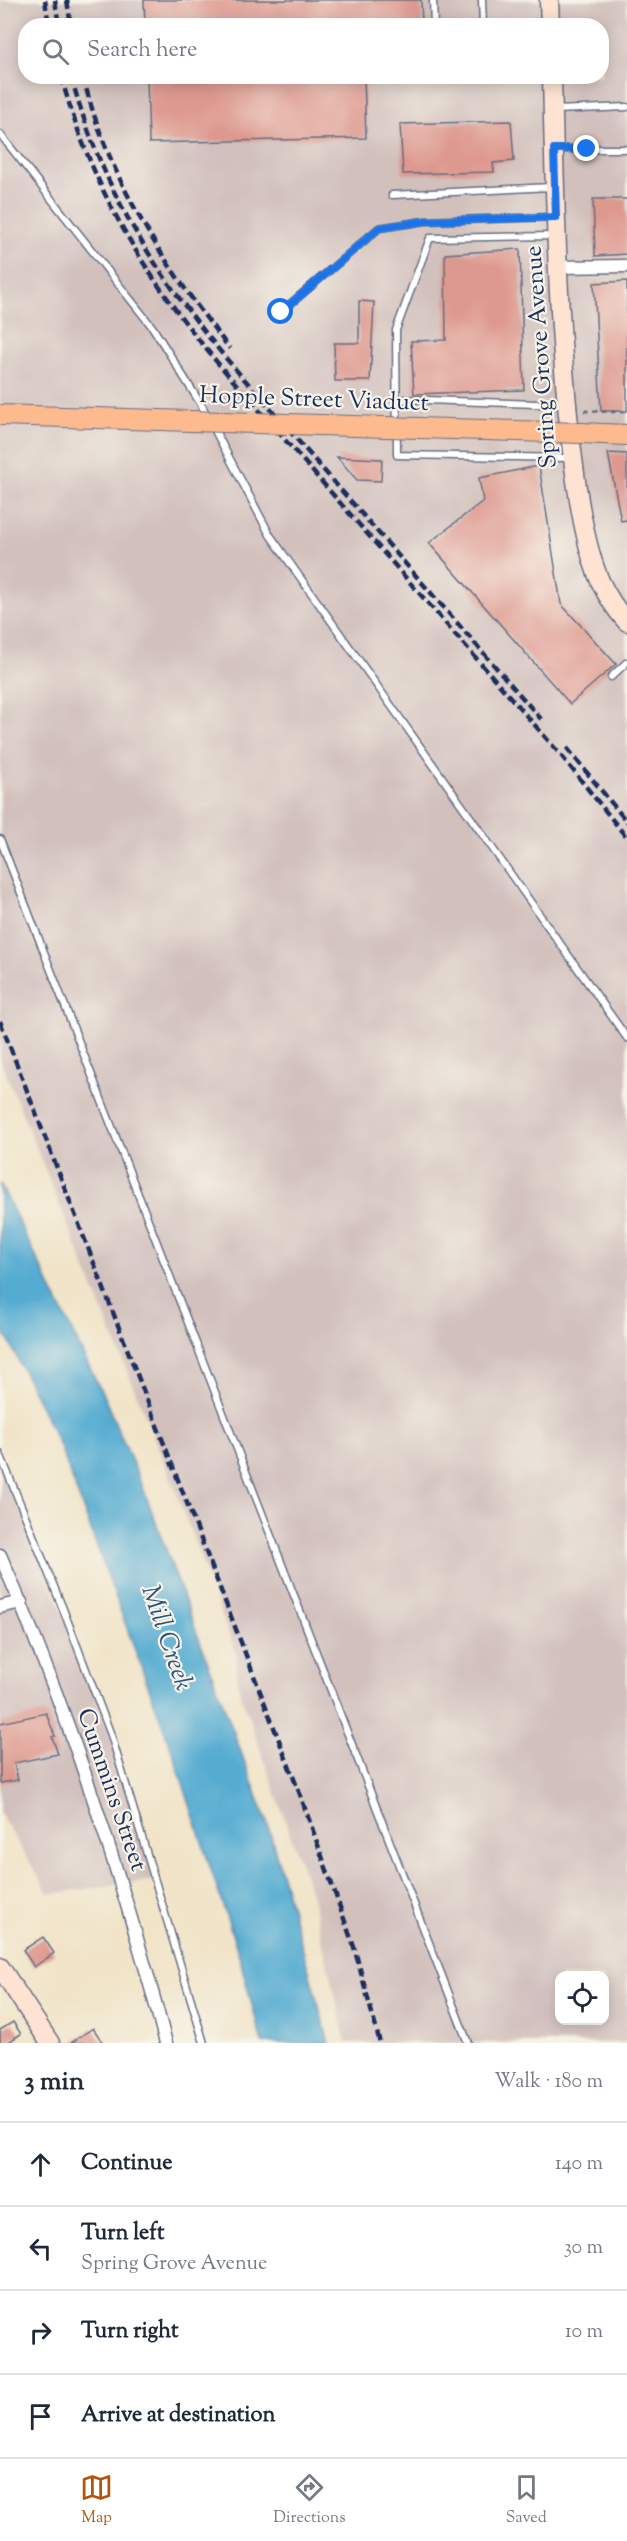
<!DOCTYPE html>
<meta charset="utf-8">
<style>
body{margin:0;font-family:"Sorts Mill Goudy",serif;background:#f6f6f7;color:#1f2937}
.controls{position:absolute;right:18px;bottom:18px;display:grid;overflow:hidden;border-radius:12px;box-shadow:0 3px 15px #0003}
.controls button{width:54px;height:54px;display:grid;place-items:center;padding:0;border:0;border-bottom:2px solid #e0e1e3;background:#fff;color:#1f2937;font:30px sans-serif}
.stop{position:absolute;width:18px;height:18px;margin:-14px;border:4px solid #1a73e8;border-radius:50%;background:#fff}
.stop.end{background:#1a73e8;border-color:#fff;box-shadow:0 2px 6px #0008}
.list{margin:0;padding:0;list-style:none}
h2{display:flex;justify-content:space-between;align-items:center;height:78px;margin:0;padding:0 24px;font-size:26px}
h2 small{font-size:20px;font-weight:400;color:#747a83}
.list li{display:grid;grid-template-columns:39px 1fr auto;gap:18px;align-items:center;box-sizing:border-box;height:84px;padding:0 24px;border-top:2px solid #e0e1e3}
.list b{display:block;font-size:22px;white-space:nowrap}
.list p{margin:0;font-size:20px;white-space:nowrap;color:#747a83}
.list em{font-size:20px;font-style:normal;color:#747a83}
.icon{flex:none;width:33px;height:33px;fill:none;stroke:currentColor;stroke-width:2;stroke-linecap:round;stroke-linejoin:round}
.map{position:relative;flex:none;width:627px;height:2043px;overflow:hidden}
.search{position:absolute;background:#fff;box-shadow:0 3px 15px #0003;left:18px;right:18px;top:18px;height:66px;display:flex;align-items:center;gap:15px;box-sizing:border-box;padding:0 21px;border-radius:24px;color:#747a83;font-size:22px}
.sheet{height:414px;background:#fff}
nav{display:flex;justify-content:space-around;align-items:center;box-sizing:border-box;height:84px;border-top:2px solid #e0e1e3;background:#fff;font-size:16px;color:#747a83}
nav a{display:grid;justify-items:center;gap:3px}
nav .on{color:#b45309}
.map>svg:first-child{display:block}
.industrial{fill:#d1c0bc;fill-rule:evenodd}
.water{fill:#54acd1;stroke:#386e98;stroke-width:1.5}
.building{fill:#de998f}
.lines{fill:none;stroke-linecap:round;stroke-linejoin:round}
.service-casing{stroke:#666e83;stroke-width:9}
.minor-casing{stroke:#666e83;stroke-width:15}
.secondary-casing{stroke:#666e83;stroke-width:21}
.primary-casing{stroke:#666e83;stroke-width:22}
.path{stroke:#666e83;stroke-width:3;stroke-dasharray:4.5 4.5;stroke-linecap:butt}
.service{stroke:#fff;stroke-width:6}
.minor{stroke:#fff;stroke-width:12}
.secondary{stroke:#fee3d2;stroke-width:18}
.primary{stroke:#fcba8e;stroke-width:20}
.rail{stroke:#1b2f5e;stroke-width:4.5;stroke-dasharray:9 4.5;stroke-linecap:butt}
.primary-bridge-casing{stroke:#666e83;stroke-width:22;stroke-linecap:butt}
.primary-bridge{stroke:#fcba8e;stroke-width:20}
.route{stroke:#1a73e8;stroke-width:8}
.labels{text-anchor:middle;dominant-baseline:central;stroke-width:4.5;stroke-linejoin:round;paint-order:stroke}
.street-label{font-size:24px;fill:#1b2f5e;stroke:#f7f3e8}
.water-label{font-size:26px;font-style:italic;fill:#2c5480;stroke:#f7f3e8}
</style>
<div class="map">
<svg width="627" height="2043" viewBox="0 0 627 2043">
<rect width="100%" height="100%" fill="#f7f3e8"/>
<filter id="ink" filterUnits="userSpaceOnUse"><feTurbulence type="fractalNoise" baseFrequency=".0167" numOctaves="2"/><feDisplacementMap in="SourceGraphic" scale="12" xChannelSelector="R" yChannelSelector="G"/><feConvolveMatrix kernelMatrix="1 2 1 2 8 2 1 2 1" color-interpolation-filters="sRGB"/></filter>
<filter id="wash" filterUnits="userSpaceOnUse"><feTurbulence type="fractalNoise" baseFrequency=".008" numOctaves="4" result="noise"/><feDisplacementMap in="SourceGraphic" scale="24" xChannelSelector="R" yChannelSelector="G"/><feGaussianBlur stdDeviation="1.35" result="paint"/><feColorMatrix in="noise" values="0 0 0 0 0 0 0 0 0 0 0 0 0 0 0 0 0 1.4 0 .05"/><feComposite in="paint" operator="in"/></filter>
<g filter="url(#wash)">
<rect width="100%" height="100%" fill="#f1e4c8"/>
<g class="industrial">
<path d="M0 0H627V2043H346L311 1893 237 1684V1656L174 1486 0 1059ZM26 26H602V76H26ZM560 1976H604V2020H560Z"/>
<path d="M0 1454 111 1735 156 1880 49 1894 0 1813Z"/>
</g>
<path class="water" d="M0 1183 105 1399 142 1485 267 1822 329 2043H262L239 1955 174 1756 60 1446 0 1323Z"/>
<g id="blocks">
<g class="building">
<path d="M144 0H421L422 26H145Z"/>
<path d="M147 76H364L366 138 149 143Z"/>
<path d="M511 121 514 161 493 163 494 172 403 174 400 124Z"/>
<path d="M593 199H627V254L595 256Z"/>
<path d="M520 249 524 390 414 394 411 341 446 340 445 254Z"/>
<path d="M627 281V411H601L594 283Z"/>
<path d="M359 301 374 302 370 381H335L334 343H359Z"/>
<path d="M608 453 627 454V520L621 521Z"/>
<path d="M337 457 382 459 381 481 357 480Z"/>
<path d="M539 466 561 604 616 664 570 704 429 543 483 501 479 478Z"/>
<path d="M46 1713 55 1736 52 1737 58 1754 14 1763 18 1780 0 1783V1723Z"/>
<path d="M43 1937 54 1953 34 1967 23 1950Z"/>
<path d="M13 2022 21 2034 7 2043H0V2030Z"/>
<path d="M93 2028 103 2043H71Z"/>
</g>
</g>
</g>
<g filter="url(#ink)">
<use href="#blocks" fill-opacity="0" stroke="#666e83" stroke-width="1.5"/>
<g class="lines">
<defs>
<g id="service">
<path d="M433 0 434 26"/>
<path d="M482 0 483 26"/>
<path d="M556 110 627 107"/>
<path d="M0 134 153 328 202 406 270 535 627 1038"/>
<path d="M555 149H627"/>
<path d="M392 195 551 187"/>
<path d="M556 236 430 238 396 330 397 455 570 458"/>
<path d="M281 312 379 228 425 221 552 217"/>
<path d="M397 399 564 405"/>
<path d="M611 677 627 662"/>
<path d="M0 839 468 2043"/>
<path d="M0 1454 63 1609 111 1735 204 2043"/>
</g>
<g id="minor">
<path d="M557 267 627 266"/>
<path d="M0 1555C69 1712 122 1877 166 2043"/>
<path d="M0 1607 21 1602"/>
</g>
<g id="secondary">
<path d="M549 0 550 26"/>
<path d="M552 76C555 196 557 315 570 434 575 477 583 542 600 581 607 596 616 610 627 622"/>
<path d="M0 1967 50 2043"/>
</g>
<path id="primary" d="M581 433 627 435"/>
</defs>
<use href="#service" class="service-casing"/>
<use href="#minor" class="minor-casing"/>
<use href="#secondary" class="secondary-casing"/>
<use href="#primary" class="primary-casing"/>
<path class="path" d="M584 411 627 412"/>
<use href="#service" class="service"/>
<use href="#minor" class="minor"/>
<use href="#secondary" class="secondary"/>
<use href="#primary" class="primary"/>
<g class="rail">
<path d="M45 0 49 26"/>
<path d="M55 0 59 26"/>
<path d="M67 0 71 26"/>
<path d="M61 76C92 189 142 272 216 361L560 754 627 838"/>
<path d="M71 76C102 190 151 266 224 356L541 719"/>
<path d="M83 76C108 180 165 266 230 349"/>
<path d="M567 748 627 822"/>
<path d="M0 1021 301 1797 354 1947 380 2043"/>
</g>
<defs>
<path id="primary-bridge" d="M0 415 581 433"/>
</defs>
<use href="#primary-bridge" class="primary-bridge-casing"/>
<use href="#primary-bridge" class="primary-bridge"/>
</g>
</g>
<g class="lines" filter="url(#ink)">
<path class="route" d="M281 312 379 228 425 221 556 217 554 149H587"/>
</g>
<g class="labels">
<g class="street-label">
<text transform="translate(542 357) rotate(-94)">Spring Grove Avenue</text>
<text transform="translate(314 400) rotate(2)">Hopple Street Viaduct</text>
<text transform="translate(111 1790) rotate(71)">Cummins Street</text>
</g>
<g class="water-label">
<text transform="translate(166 1638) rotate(71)">Mill Creek</text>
</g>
</g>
</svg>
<div class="controls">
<button><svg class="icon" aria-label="locate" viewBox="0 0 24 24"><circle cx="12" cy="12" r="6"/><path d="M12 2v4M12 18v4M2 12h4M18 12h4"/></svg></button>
</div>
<div class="stop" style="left:281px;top:312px"></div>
<div class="stop end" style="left:587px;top:149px"></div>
<div class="search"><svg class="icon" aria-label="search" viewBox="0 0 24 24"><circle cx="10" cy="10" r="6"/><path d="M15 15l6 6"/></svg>Search here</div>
</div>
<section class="sheet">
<h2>3 min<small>Walk · 180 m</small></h2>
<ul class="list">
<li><svg class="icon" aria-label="ahead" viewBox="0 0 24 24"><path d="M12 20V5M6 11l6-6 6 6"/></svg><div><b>Continue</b></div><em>140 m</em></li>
<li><svg class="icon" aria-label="left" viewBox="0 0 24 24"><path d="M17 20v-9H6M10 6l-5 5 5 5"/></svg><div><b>Turn left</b><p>Spring Grove Avenue</p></div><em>30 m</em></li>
<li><svg class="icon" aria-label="right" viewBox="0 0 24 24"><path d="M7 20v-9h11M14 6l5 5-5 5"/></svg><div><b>Turn right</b></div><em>10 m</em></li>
<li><svg class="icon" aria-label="arrive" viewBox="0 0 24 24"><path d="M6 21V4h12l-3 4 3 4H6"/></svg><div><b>Arrive at destination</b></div></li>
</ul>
</section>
<nav>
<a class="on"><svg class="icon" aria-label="map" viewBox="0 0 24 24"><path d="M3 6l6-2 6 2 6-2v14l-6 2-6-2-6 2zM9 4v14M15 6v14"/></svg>Map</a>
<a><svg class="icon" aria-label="directions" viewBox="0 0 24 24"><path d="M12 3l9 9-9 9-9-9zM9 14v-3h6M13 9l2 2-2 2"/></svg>Directions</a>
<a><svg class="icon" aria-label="saved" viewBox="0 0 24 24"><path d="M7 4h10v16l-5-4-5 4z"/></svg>Saved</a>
</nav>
